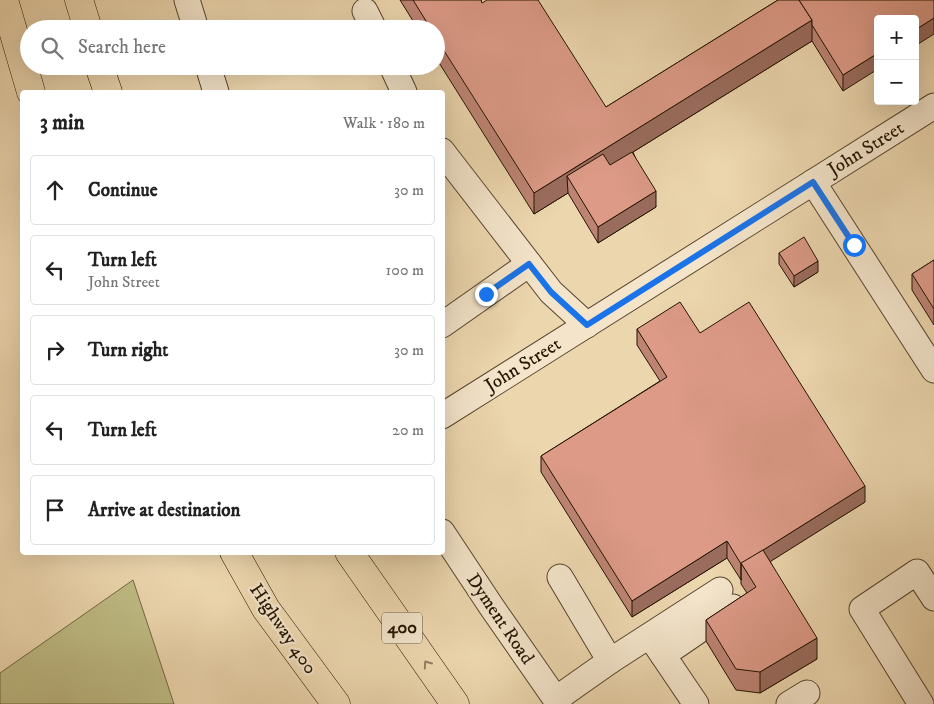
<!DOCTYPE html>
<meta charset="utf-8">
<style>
body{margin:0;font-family:"IM FELL DW Pica",serif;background:#f2f2f2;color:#222}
.controls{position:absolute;right:15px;top:15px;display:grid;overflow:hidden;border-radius:5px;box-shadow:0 5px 20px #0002}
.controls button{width:45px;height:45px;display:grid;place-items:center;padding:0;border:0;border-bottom:1px solid #e0e0e0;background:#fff;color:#222;font:25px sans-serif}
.stop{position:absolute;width:15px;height:15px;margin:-11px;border:4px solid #1a73e8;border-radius:50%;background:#fff}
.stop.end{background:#1a73e8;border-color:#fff;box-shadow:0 1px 5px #0008}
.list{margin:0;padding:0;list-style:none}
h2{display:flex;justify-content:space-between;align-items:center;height:65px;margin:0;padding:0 20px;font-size:21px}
h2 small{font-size:16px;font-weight:400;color:#767676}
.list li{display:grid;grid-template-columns:32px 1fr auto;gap:15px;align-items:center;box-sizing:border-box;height:70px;margin:0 10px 10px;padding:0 10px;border:1px solid #e0e0e0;border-radius:5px}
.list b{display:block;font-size:19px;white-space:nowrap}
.list p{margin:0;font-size:16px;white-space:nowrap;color:#767676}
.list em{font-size:16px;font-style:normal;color:#767676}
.icon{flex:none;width:28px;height:28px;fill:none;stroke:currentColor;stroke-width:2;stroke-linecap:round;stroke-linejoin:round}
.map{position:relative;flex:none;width:934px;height:704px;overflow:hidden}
.search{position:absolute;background:#fff;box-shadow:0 5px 20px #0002;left:20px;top:20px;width:425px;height:55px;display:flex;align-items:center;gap:12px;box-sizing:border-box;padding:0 18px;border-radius:28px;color:#767676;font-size:19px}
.panel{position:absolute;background:#fff;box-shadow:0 5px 20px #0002;left:20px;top:90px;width:425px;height:465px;border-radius:5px}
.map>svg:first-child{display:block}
.green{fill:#bfbc85;stroke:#726844}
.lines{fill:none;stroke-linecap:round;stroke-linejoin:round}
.minor-casing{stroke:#56442d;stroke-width:27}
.highway-casing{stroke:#241402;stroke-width:29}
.minor{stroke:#f3e4ca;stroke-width:25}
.highway{stroke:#ecd6ae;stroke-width:28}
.wall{fill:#bd8474;stroke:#241402}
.shaded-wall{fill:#9a6c5e;stroke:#241402}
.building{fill:#dc9a87;stroke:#241402}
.oneway{stroke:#927f61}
.route{stroke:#1a73e8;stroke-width:6}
.labels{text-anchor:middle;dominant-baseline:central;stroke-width:4.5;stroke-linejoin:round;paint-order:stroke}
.shield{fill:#f3e4ca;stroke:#62523e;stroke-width:1}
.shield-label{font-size:18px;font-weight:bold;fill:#241402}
.street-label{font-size:19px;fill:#241402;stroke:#f3e4ca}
</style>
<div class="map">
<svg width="934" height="704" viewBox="0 0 934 704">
<rect width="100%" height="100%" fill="#ecd6ae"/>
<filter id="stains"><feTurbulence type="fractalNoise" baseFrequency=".004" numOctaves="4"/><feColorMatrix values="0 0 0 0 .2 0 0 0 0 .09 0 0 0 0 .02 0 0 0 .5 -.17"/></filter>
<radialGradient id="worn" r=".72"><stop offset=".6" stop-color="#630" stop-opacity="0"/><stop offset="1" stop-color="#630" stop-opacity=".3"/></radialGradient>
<path class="green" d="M133 580 174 704H0V673Z"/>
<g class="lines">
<defs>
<g id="minor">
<path d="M187 0 196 29"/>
<path d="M365 11 374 29"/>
<path d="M208 66 216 92"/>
<path d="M392 66 404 92"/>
<path d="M442 151 551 292 587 325"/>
<path d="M813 182 934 370"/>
<path d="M442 325 529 264"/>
<path d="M442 416 934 106"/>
<path d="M442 532 491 606 559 704"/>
<path d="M654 642 696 704"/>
<path d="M663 655 733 607"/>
<path d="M610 661 720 590"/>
<path d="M556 699 610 661 560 577"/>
<path d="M789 704 807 693"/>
<path d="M921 704 862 609 917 572 934 598"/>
</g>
<g id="highway">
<path d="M4 0 31 92"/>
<path d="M79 0 88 29"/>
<path d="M99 66 108 92"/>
<path d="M234 552 266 609 336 704"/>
<path d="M349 552 455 704"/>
</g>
</defs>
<use href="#minor" class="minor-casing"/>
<use href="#highway" class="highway-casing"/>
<use href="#minor" class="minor"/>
<use href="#highway" class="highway"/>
</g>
<g class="wall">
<path d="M400 0H481L482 3 606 107 778 0H934L843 91 812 41 633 152 656 207 598 243 568 193 534 214 436 58V29H418Z"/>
<path d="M779 253 818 272 794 287 779 264Z"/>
<path d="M934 260V325L912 290V274Z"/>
<path d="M637 329 700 333 865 502 770 561 817 659 760 693 736 690 706 641V620L747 593 741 584V579V580L727 558 632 617 541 472V456L660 381 637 345Z"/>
</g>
<g class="shaded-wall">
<path d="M934 18V34L915 46V30Z"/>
<path d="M812 20V41L575 188 567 176 568 193 534 214V193Z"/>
<path d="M878 53V69L843 91V75Z"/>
<path d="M656 191V207L598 243V227Z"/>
<path d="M818 261V272L794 287V276Z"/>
<path d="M865 486V502L749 575 741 563V580V564Z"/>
<path d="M727 541V558L632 617V601Z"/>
<path d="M817 638V659L760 693V672Z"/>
</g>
<g class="building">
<path d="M413 0H481L482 3 487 0H538L606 107 778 0H799L812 20 534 193 436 38V29H431Z"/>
<path d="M799 0H934V18L915 30V19H878V53L843 75 812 25V20Z"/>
<path d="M632 152 656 191 598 227 567 176 603 154 610 165Z"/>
<path d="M804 237 818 261 794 276 779 253Z"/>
<path d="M934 260V309L912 274Z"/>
<path d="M680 302 700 333 749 302 865 486 741 564 727 541 632 601 541 456 667 377 637 329Z"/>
<path d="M763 550 817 638 760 672 736 669 706 620 756 587 741 563Z"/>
</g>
<defs><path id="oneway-chevron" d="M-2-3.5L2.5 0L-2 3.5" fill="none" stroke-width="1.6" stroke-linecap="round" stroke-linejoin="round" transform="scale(1.25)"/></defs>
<use class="oneway" href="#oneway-chevron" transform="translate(427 664) rotate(-125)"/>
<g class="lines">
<path class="route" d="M486 294 529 264 551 292 587 325 813 182 854 245"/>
</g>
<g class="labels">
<rect class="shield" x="382" y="612.5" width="40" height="31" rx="4"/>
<g class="shield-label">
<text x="402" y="628">400</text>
</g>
<g class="street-label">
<text transform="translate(866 149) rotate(-32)">John Street</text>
<text transform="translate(523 365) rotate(-32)">John Street</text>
<text transform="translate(500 619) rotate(56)">Dyment Road</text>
<text transform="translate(283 629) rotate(56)">Highway 400</text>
</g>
</g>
<rect width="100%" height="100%" filter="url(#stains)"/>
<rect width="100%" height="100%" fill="url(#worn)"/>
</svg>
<div class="controls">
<button>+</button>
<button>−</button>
</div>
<div class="stop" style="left:854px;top:245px"></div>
<div class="stop end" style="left:486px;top:294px"></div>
<div class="search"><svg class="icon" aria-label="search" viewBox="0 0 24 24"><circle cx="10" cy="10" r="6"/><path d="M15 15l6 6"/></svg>Search here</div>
<section class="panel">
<h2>3 min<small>Walk · 180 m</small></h2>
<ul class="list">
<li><svg class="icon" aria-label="ahead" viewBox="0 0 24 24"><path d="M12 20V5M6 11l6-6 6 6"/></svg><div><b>Continue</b></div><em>30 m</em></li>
<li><svg class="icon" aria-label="left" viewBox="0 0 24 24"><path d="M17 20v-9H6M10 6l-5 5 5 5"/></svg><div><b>Turn left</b><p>John Street</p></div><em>100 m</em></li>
<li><svg class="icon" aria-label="right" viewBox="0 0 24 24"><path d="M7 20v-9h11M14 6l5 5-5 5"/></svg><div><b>Turn right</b></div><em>30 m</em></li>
<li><svg class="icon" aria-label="left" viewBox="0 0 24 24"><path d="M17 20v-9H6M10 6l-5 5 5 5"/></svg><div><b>Turn left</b></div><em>20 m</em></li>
<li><svg class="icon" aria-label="arrive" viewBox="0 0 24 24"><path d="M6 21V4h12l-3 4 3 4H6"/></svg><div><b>Arrive at destination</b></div></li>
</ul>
</section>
</div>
